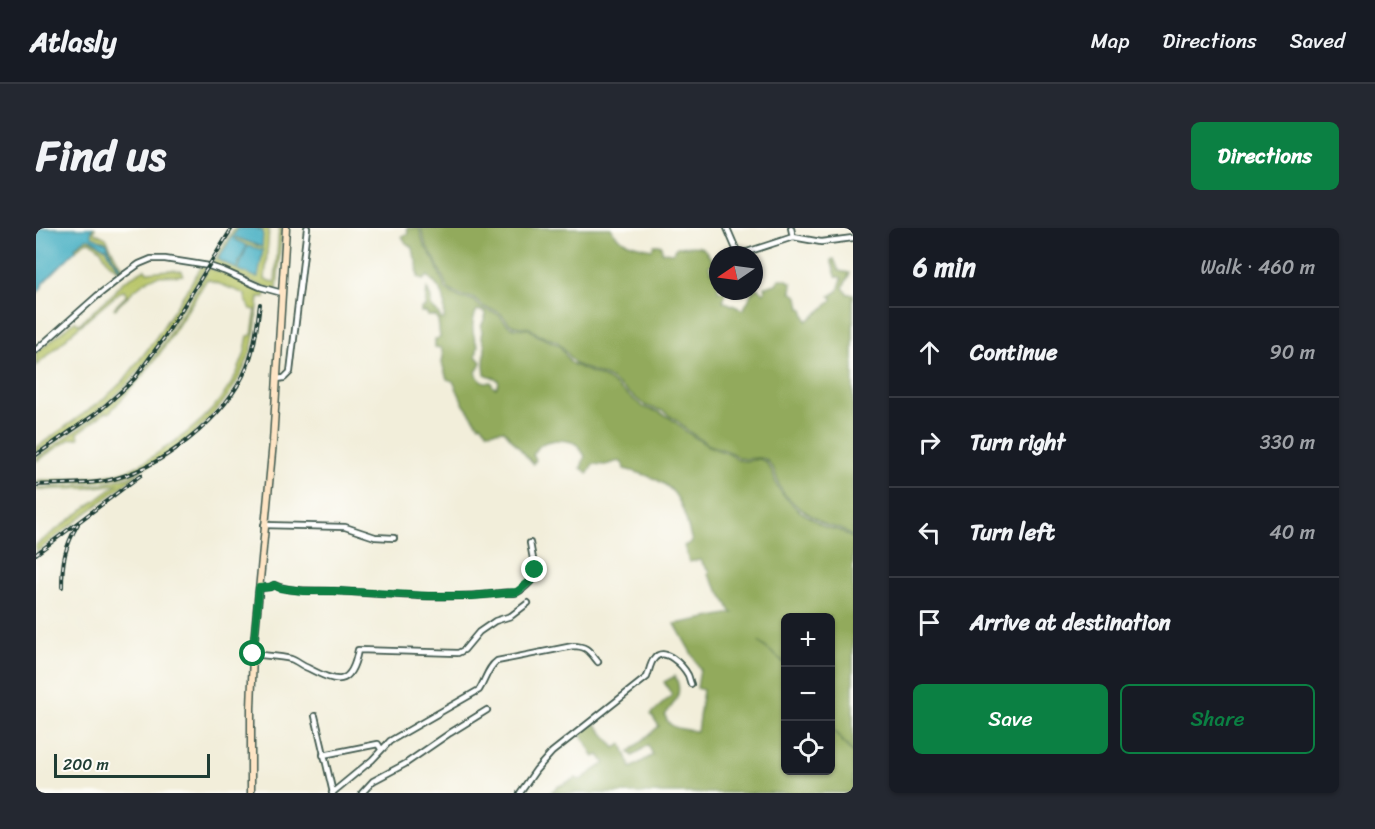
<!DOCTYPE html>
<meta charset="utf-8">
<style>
body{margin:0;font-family:Sriracha,sans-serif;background:#242831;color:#f1f3f6}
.controls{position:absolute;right:18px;bottom:18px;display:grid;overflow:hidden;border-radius:9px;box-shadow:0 2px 4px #0004}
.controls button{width:54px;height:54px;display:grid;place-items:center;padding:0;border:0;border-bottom:2px solid #363941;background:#171b24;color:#f1f3f6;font:30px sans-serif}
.compass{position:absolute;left:673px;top:18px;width:54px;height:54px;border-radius:50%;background:#171b24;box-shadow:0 2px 4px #0004;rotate:257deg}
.scale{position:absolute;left:18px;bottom:15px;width:156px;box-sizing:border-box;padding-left:6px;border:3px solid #1f3d34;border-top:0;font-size:16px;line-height:21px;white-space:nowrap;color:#1f3d34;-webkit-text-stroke:4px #fdfcf7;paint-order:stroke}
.stop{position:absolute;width:18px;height:18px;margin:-14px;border:4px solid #0b8043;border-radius:50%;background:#fff}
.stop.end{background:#0b8043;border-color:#fff;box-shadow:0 2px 6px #0008}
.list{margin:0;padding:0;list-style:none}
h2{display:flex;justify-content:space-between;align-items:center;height:78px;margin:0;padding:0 24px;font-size:26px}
h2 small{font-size:20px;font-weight:400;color:#9ea1a6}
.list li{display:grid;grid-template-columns:39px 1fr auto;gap:18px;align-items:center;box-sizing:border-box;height:90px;padding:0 24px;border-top:2px solid #363941}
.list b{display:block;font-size:22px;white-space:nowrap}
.list em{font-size:20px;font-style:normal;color:#9ea1a6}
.actions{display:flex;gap:12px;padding:18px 24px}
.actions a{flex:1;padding:14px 0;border:2px solid #0b8043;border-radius:9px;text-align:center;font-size:21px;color:#0b8043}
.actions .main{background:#0b8043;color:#fff}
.icon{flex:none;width:33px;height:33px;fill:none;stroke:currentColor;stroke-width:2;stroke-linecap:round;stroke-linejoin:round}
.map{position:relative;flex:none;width:817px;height:565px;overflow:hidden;border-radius:9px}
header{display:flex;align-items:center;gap:36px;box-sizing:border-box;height:84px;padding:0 30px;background:#171b24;border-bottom:2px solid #363941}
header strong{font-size:28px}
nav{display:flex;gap:33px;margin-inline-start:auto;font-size:21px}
.intro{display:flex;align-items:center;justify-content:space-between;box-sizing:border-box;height:144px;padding:0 36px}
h1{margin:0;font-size:42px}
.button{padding:15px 27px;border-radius:9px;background:#0b8043;color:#fff;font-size:21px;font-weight:700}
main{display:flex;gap:36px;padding:0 36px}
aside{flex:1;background:#171b24;border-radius:9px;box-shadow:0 2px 4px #0004}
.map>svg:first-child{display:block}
.green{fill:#b8c567;stroke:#6c814e;stroke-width:1.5}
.forest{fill:#92aa5c;stroke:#587448;stroke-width:1.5;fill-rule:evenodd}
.water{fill:#44afc3;stroke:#32767c;stroke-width:1.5}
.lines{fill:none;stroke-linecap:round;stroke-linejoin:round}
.street-casing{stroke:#3f584d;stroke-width:8}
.secondary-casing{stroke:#3f584d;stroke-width:9}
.street{stroke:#fff;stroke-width:4.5}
.secondary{stroke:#fee5c5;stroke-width:6}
.rail-casing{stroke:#1f3d34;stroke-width:4}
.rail{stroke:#fdfcf7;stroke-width:1.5;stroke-dasharray:4.5;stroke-linecap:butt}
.route{stroke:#0b8043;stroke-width:8}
</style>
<header>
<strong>Atlasly</strong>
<nav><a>Map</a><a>Directions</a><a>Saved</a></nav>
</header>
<div class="intro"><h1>Find us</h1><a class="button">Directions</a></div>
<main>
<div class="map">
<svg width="817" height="565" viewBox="0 0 817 565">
<rect width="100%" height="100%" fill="#fdfcf7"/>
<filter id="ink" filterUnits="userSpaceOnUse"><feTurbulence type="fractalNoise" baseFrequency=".0167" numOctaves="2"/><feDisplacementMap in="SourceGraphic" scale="12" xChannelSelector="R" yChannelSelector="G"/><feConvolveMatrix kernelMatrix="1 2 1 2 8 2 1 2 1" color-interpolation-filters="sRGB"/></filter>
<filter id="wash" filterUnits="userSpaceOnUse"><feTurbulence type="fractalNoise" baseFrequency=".008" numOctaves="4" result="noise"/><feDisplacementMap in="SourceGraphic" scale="24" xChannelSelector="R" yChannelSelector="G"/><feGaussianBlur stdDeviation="1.35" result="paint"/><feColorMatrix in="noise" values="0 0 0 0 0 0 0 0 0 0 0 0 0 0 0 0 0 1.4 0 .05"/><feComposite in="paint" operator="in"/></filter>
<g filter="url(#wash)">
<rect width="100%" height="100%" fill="#f2eeda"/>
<g class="green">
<path d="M57 0H59L58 4 70 10 82 33 89 41 84 44 72 34 65 22 54 13 49 14 40 22 39 20 48 11 54 10 68 20H71C73 28 78 35 83 41L84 40 76 28 73 18 69 14 56 8 55 5Z"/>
<path d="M198 0H202L182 32 200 40 209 20 211 21V20L209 19 210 17 197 11 199 9 225 19 227 3 219 0H233L229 52 239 54 243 0H246L241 62 221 56 176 36Z"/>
<path d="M166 38 170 39C145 78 122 125 89 158 63 185 31 204 0 225V220L68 171 88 152 118 113Z"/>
<path d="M173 40 198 49 230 64 229 69H223C221 86 219 113 213 128 193 183 132 239 73 251 49 256 24 254 0 255V253L5 252C33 251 60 251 87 244 101 240 112 232 123 224 159 202 193 171 207 130 210 123 210 115 212 108L216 107 220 82 215 81 210 74 209 66 171 51 127 121 109 145 73 185 70 184 42 205 43 210 34 211 0 233V230C32 208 65 187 92 159 125 126 149 80 173 40Z"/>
<path d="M109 41 111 44 135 42 146 43 147 47C139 48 130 47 122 48 108 50 89 71 79 81L78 80 90 68 89 63 84 64 32 108 30 111 0 138V125L39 93 43 96 80 63V61L88 53Z"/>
<path d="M106 243 0 324V317L82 256 51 260 0 262V260L67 256 92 249Z"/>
</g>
<g class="forest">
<path d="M371 0H383L388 17 398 32 410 62 425 70 437 72 447 81 462 86 473 98 479 100 493 101 502 108 519 115 524 118 534 134 538 137 572 152 609 180 623 184 634 190 643 197 649 203 672 218 693 226 702 232 710 233 723 231 729 233 736 243 741 258 747 267 762 282 789 299 805 303 817 311V525L795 499 794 389H750L749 435 723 414C731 422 741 428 749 436L750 542H794L795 500 817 526V565H514L521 559 540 550 544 552 569 535 563 527 558 529 544 504 558 494 579 520 586 516 595 540 617 527 612 517 597 528 593 524 623 498 615 486 636 467 628 454 639 448C648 465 639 474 629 487 632 502 648 501 661 503L667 462 661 460 664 441 639 396 697 385 695 384 691 375 672 347 673 344 664 332 653 334 648 318 656 314C652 299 648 278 638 265 627 251 605 245 588 241L587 236 583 233 569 237 557 236 552 245 545 240 549 228C546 224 544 219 540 216 532 211 514 211 506 216 502 218 500 223 497 227L500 232 497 236 468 202 452 204 445 196 443 197 428 177 417 153 411 151 406 135 407 128 405 120 399 119V111L404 110 402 92 399 88H392L390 84H385V80L389 79 391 61 395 70V78L402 85 406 92 408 91C410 66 408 65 392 48L387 52 382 49 381 33 379 31 377 20 370 15 366 8 372 5ZM441 82 448 84 450 87 445 99 446 105 445 107 449 118 448 138 449 146 461 151 463 155 460 160 457 159 455 154C448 155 442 152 440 145L445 134 440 128 442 118C436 107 435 94 441 82Z"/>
<path d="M385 0H575C582 15 601 18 616 21L618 17H625L626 24 637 25 641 19C662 18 668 14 677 35L673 38 675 43 682 44V63H690L687 73 707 82 713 71 716 63H718L719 59 728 65 729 63 728 59 740 56 743 51H749L756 55 755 64 762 69 764 80 767 81 771 93C778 88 792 77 797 71L794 68 802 63 806 50 800 48 795 32 798 31 803 43 814 45 807 60 812 66H817V309L805 301 790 297 763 280 748 266 743 257 738 242 730 231 723 230 710 231 703 230 694 224 673 217 651 202 644 195 627 183 610 178 573 150 539 136 525 117 520 113 503 107 494 100 479 98 474 96 463 84 448 79 438 70 426 68 412 61 399 31 390 17Z"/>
</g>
<g class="water">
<path d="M4 0H57L55 5 56 8 71 15 76 28 85 40 83 41 74 28 70 19 68 20C53 8 53 7 39 19L40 22 7 55 5 61 0 66V5Z"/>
<path d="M202 0H219L227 3 226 19 199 9 198 11 210 17 209 19 211 20 212 18 227 22 222 49H220L202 42 210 22 209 21 200 41 182 31Z"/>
</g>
</g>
<g filter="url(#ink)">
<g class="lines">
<defs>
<g id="street">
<path d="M691 0 700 21 703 24H711L757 9 785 14 817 10"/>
<path d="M755 0 757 9"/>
<path d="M0 122 61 68 89 46 103 36 115 31H129L173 38 188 43 224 59 246 65"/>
<path d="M241 151 248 150 254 144 271 0"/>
<path d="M228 297 309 299 339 309 358 310"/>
<path d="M223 360 234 359 238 357C257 365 278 362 298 363 354 366 409 372 465 365 470 364 475 365 479 365 486 363 496 353 500 347L494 315"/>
<path d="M217 426C229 428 243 428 255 431 261 433 266 438 272 440 301 455 315 460 322 422L422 425 428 422 443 404 459 393 475 388 492 375"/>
<path d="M279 488 297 565"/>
<path d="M287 527 342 516 345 521"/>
<path d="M296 565 336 532 354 513 443 462C449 453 452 439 461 433L537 418C551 418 553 423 562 434"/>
<path d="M326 565 337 553 369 536 414 505 451 482"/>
<path d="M484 565 500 542 516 524 611 449C613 444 614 435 618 431 628 417 647 438 652 447 653 449 654 454 655 456"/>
</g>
<path id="secondary" d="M215 565V480L217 426 237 214 250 0"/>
</defs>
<use href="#street" class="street-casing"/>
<use href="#secondary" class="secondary-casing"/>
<use href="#street" class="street"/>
<use href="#secondary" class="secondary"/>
<defs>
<g id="rail">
<path d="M0 227 61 185 89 160 99 150 128 110 196 0"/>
<path d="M0 257C23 255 46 257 69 253 123 243 190 190 211 139 219 119 221 97 224 76"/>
<path d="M0 326 105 247"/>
<path d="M26 359C26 334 29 318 42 296"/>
</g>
</defs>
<use href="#rail" class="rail-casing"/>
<use href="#rail" class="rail"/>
</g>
</g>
<g class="lines" filter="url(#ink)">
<path class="route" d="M217 426 223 360 234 359 238 357 244 360 267 363H297L392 368H436L481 364 498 350 500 347 499 342"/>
</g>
</svg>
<div class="controls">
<button>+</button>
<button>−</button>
<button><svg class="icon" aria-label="locate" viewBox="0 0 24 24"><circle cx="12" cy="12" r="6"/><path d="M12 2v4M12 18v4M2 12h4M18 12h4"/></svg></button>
</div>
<svg class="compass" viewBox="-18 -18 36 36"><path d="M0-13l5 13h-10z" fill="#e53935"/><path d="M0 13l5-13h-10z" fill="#9ea1a6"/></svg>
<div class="scale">200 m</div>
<div class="stop" style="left:217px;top:426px"></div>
<div class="stop end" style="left:499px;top:342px"></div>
</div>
<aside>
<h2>6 min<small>Walk · 460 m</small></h2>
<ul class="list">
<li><svg class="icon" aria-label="ahead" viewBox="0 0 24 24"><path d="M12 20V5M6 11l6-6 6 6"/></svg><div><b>Continue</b></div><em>90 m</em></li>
<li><svg class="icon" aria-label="right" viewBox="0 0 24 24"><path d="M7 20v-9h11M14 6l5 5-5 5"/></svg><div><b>Turn right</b></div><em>330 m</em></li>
<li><svg class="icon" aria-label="left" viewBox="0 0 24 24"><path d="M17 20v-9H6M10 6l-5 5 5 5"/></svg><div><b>Turn left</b></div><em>40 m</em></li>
<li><svg class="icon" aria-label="arrive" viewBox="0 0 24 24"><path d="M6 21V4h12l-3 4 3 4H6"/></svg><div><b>Arrive at destination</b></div></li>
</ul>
<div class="actions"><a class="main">Save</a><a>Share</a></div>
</aside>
</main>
